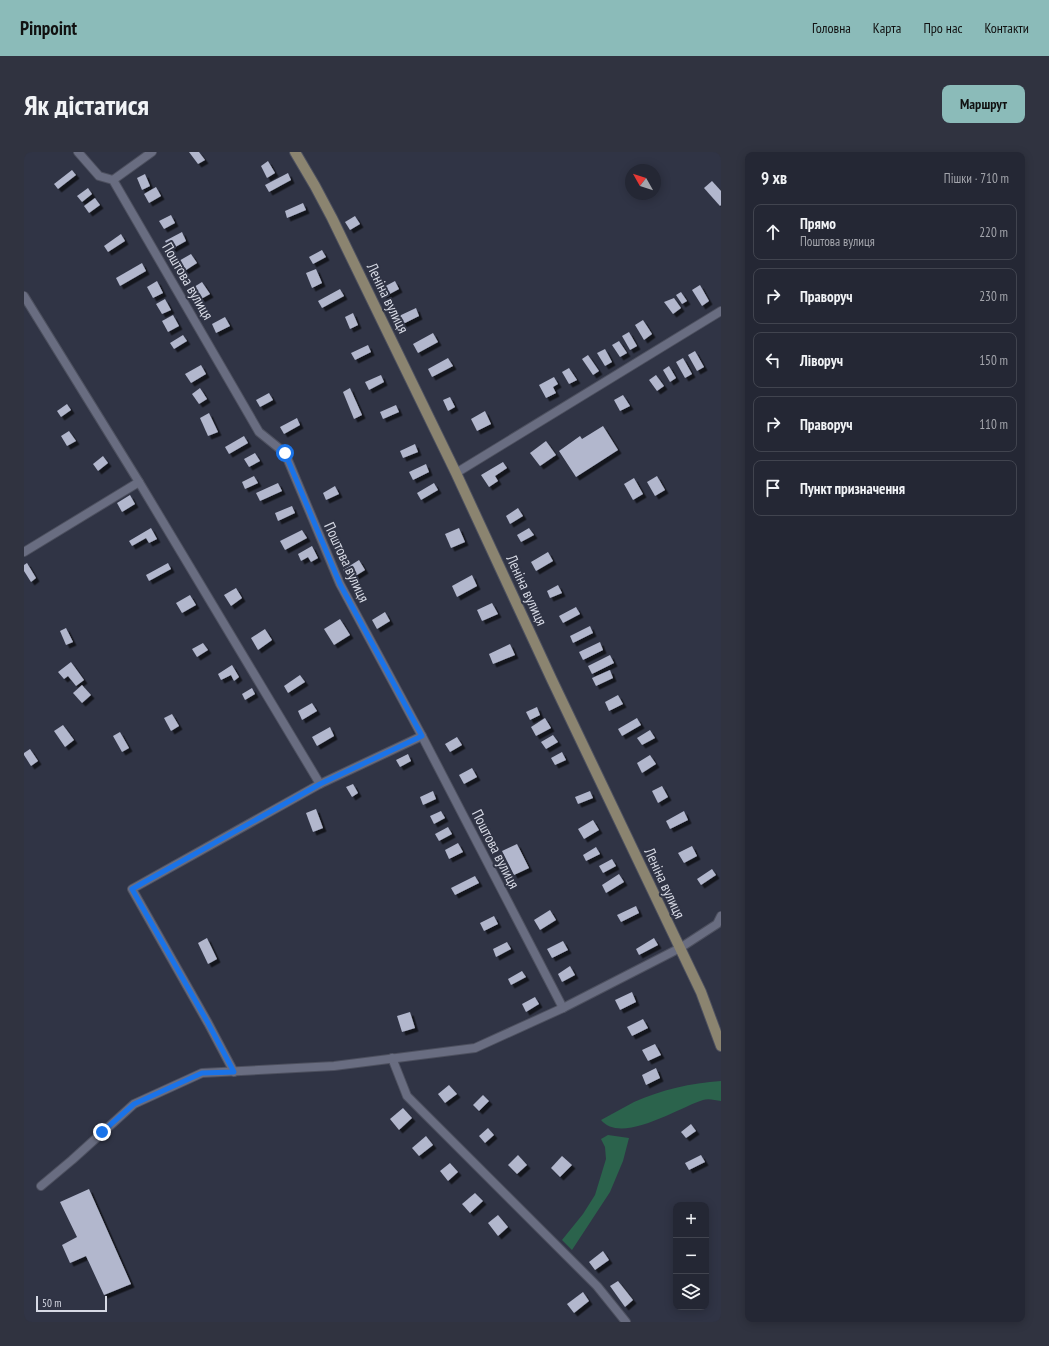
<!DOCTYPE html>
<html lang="uk">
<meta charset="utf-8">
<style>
body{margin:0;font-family:"PT Sans Narrow",sans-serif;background:#303340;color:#f1f3f6}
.controls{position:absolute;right:12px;bottom:12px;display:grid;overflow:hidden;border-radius:8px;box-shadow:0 2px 10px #0003}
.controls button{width:36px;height:36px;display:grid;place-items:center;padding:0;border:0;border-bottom:1px solid #41444f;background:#242734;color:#f1f3f6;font:20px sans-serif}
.compass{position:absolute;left:601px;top:12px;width:36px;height:36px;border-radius:50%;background:#242734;box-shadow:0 2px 10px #0003;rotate:309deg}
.scale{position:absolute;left:12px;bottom:10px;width:71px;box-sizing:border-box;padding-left:4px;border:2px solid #d7dae5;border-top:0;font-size:11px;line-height:14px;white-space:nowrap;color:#d7dae5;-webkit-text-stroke:3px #303445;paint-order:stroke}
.stop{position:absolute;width:12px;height:12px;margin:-9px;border:3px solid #1a73e8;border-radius:50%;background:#fff}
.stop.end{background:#1a73e8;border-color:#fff;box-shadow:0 1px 4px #0008}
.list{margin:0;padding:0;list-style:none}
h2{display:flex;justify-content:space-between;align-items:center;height:52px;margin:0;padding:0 16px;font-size:17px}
h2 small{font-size:13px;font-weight:400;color:#a3a5ac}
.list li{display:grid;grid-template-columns:26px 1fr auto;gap:12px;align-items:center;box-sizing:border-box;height:56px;margin:0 8px 8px;padding:0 8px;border:1px solid #41444f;border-radius:8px}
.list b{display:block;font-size:15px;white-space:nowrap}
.list p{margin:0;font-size:13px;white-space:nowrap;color:#a3a5ac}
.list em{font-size:13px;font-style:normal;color:#a3a5ac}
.icon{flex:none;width:22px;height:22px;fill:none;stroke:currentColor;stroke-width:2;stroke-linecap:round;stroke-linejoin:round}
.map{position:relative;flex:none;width:697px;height:1170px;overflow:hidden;border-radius:8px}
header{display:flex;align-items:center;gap:24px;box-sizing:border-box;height:56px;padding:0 20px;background:#8bbbb9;color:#111}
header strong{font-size:19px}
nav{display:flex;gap:22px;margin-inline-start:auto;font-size:14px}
.intro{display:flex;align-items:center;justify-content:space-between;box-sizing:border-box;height:96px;padding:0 24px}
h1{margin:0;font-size:28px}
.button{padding:10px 18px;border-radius:8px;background:#8bbbb9;color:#111;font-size:14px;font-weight:700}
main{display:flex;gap:24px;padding:0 24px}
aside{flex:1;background:#242734;border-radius:8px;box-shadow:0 2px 10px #0003}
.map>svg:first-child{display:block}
.green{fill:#2b634c}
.building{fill:#b2b7cd;filter:url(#shadow)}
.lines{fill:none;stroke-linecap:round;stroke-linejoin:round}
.street-casing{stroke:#4d505f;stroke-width:10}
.secondary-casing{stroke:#4d505f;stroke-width:12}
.street{stroke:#696d81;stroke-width:8}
.secondary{stroke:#8b8470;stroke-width:10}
.route{stroke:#1a73e8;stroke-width:5}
.labels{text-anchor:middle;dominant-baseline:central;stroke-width:4;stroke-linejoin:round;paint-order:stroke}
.street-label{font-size:15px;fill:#d7dae5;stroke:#303445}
</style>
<header>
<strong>Pinpoint</strong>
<nav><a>Головна</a><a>Карта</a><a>Про нас</a><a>Контакти</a></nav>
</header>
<div class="intro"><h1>Як дістатися</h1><a class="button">Маршрут</a></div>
<main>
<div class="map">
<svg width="697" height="1170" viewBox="0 0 697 1170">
<defs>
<filter id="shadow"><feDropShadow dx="3.5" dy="3.5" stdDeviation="0" flood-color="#0009"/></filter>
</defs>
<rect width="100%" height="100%" fill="#303445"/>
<g class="green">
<path d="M697 929V949C691 948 684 946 679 948 656 955 597 993 577 968 588 962 599 956 610 950 637 938 667 931 697 929Z"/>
<path d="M584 983 605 986 599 1009 586 1040 548 1098 538 1088 559 1062 571 1043 582 1007 581 995 577 987Z"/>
</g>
<g class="building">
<path d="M165 0H175L181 8 174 12Z"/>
<path d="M244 9 251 21 243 26 237 14Z"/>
<path d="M48 18 52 23 34 37 30 32Z"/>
<path d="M264 21 267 28 245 40 241 33Z"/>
<path d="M121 22 126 34 118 38 113 26Z"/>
<path d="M688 29 697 39V53L696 54 680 36Z"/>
<path d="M132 35 137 44 125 51 120 42Z"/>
<path d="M64 36 68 42 58 50 53 44Z"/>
<path d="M71 46 76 53 65 61 60 54Z"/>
<path d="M279 51 282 58 263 66 261 59Z"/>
<path d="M147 63 151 71 140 77 135 69Z"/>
<path d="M331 64 336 72 326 78 321 70Z"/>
<path d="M158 80 162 89 146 98 141 89Z"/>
<path d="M97 82 101 89 84 100 80 94Z"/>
<path d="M298 98 302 105 289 112 285 105Z"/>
<path d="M167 102 173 111 159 120 153 110Z"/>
<path d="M118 111 122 119 96 134 92 126Z"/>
<path d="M292 117 298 131 288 136 282 121Z"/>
<path d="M133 129 139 141 129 146 123 135Z"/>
<path d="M371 129 375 137 360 145 356 137Z"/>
<path d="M178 130 186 142 177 147 170 135Z"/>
<path d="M676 133 685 149 678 154 668 138Z"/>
<path d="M316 137 320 144 298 156 294 149Z"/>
<path d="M657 140 663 149 658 152 652 143Z"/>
<path d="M650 146 657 156 649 162 640 150Z"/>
<path d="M141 147 147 158 138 162 132 152Z"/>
<path d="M392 156 395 164 379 172 375 164Z"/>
<path d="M329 161 334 173 326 177 321 165Z"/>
<path d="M149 163 155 174 144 180 138 169Z"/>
<path d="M201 165 206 174 192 181 188 172Z"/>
<path d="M619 168 628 182 620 188 611 173Z"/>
<path d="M605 180 613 194 606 198 598 184Z"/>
<path d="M409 181 414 190 394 201 389 192Z"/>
<path d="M159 183 163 189 150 197 146 191Z"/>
<path d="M595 189 603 201 596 205 588 193Z"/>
<path d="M344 193 347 200 331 208 327 201Z"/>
<path d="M581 197 588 210 581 214 573 201Z"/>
<path d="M671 199 680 215 673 219 664 203Z"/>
<path d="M564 203 575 219 569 223 558 207Z"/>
<path d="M424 206 429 214 408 225 404 217Z"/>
<path d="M659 206 668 222 661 226 652 210Z"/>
<path d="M177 213 182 222 167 231 161 222Z"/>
<path d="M645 214 652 226 646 230 639 218Z"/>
<path d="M545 216 553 228 545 232 538 220Z"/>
<path d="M357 223 360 230 345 238 341 230Z"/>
<path d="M632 223 640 234 633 239 625 228Z"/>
<path d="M530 225 534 232 529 235 532 241 522 246 515 233Z"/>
<path d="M176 236 183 247 175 252 168 242Z"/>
<path d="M326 236 338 263 330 267 319 240Z"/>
<path d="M245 241 249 248 236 255 232 248Z"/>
<path d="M599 243 606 254 596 259 590 248Z"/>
<path d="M426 245 431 255 424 259 419 248Z"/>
<path d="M43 252 47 258 37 265 33 259Z"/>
<path d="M372 253 375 260 359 267 356 260Z"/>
<path d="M461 259 467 272 453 279 447 267Z"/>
<path d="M185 261 194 280 184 284 176 266Z"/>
<path d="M273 266 276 273 260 282 256 275Z"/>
<path d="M579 274 594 298 552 325 535 299 556 284 558 287Z"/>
<path d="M45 279 52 289 43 294 37 284Z"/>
<path d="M220 284 224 291 205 302 201 295Z"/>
<path d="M522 289 532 303 516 314 506 301Z"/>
<path d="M391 292 394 300 379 306 376 299Z"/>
<path d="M231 301 236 309 225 315 220 307Z"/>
<path d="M79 304 84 311 74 319 69 312Z"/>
<path d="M479 310 483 316 471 324 474 329 465 335 457 323Z"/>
<path d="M402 312 405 320 389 328 385 320Z"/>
<path d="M230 324 234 331 221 337 218 330Z"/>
<path d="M633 324 641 338 631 344 623 330Z"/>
<path d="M610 326 619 342 609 348 600 332Z"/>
<path d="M254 331 258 339 236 349 232 341Z"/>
<path d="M410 331 414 338 397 348 393 341Z"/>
<path d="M311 334 315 342 302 348 299 341Z"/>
<path d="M106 343 111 352 98 360 93 351Z"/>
<path d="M268 354 271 361 254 369 251 361Z"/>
<path d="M494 356 499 364 486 372 482 364Z"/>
<path d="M127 376 133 387 125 391 122 386 108 394 105 389Z"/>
<path d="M435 376 441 390 427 396 421 382Z"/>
<path d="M505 376 510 383 497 390 493 383Z"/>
<path d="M278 378 283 386 261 398 256 389Z"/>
<path d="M288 394 294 406 287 410 284 405 277 409 274 402Z"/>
<path d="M524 400 529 409 512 419 507 410Z"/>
<path d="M335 408 341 418 325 428 319 418Z"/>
<path d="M3 411 12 426 7 430 0 419V413Z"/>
<path d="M144 411 147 417 125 429 122 423Z"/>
<path d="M448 423 453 434 433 445 428 434Z"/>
<path d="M534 433 538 441 526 446 523 439Z"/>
<path d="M212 436 218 446 207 454 200 443Z"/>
<path d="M166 443 172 453 158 461 152 451Z"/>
<path d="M468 451 474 462 458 469 453 458Z"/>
<path d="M552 455 556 462 539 471 535 464Z"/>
<path d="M361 460 366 469 353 477 348 468Z"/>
<path d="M316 467 326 483 310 493 300 477Z"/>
<path d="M566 474 569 481 549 491 546 484Z"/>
<path d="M42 476 49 490 42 493 36 479Z"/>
<path d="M241 477 248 488 234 498 227 486Z"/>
<path d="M576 490 579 498 559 508 555 500Z"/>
<path d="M179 491 184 498 173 505 168 497Z"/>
<path d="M486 492 491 503 469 512 465 502Z"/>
<path d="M586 503 590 511 568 522 564 514Z"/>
<path d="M47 510 60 528 52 534 44 524 40 527 34 520Z"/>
<path d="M208 513 215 525 210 529 207 523 197 528 194 522Z"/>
<path d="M586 518 589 526 572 534 568 526Z"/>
<path d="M276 523 281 530 264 541 260 534Z"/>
<path d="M58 533 67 543 58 551 49 541Z"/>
<path d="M228 536 231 542 221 548 218 542Z"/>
<path d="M594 543 599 552 585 559 581 550Z"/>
<path d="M288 551 293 559 278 568 274 559Z"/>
<path d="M513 555 516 563 506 568 502 560Z"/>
<path d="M148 562 155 574 147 579 140 566Z"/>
<path d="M521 566 527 576 512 584 507 575Z"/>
<path d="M613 566 617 573 598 584 594 577Z"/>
<path d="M39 573 50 588 41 595 30 579Z"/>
<path d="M306 575 310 584 293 594 288 585Z"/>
<path d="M626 578 631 586 618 593 613 586Z"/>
<path d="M96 580 105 596 98 600 89 584Z"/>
<path d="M529 583 534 590 522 597 517 590Z"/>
<path d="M433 585 438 593 426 600 421 592Z"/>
<path d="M6 597 14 609 7 614 0 603V601Z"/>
<path d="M538 600 542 608 531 613 527 606Z"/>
<path d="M384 602 387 609 376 615 372 608Z"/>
<path d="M626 603 632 612 618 621 613 611Z"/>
<path d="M448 616 453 625 440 632 435 623Z"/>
<path d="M329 632 334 641 328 645 322 635Z"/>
<path d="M638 634 644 645 634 651 628 639Z"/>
<path d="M409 639 412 647 399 653 396 645Z"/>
<path d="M566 639 569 646 554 652 551 645Z"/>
<path d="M292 657 299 676 289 680 282 661Z"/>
<path d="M417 659 421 666 410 672 406 664Z"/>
<path d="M660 659 664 668 646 677 642 669Z"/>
<path d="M569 668 575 678 560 687 554 677Z"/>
<path d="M424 675 428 682 415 689 411 682Z"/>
<path d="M434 691 439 700 425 707 421 698Z"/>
<path d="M493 692 505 716 490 723 478 699Z"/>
<path d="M668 694 673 704 660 711 654 701Z"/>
<path d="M572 695 576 702 562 709 559 703Z"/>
<path d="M588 707 592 714 579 721 575 714Z"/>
<path d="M688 717 692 723 677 733 673 727Z"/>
<path d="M595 722 600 730 582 741 578 733Z"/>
<path d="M451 724 455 731 431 743 427 736Z"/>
<path d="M612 754 615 761 597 770 593 763Z"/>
<path d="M526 758 532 768 516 778 510 768Z"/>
<path d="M470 764 474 772 460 779 456 771Z"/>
<path d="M183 786 193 807 184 812 174 791Z"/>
<path d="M630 786 634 793 615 803 612 797Z"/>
<path d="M539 789 544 798 528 806 523 797Z"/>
<path d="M483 790 487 797 472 805 469 797Z"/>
<path d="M546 814 551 823 538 830 534 822Z"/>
<path d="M498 819 502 825 487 833 484 827Z"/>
<path d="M608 840 612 850 596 858 591 848Z"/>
<path d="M511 845 515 852 502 860 498 852Z"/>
<path d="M386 860 391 876 378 880 373 864Z"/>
<path d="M619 867 624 876 608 884 603 875Z"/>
<path d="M631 892 637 903 624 909 618 898Z"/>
<path d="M632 916 636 926 622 933 618 923Z"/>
<path d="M425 933 433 942 421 951 414 942Z"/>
<path d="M459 943 465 949 455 959 449 953Z"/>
<path d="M379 956 388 966 375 978 366 967Z"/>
<path d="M667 972 672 979 662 986 657 980Z"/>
<path d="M464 976 470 983 461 991 455 984Z"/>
<path d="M402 984 409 993 395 1004 388 996Z"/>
<path d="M494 1003 503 1013 493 1022 484 1013Z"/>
<path d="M677 1003 681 1010 665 1018 661 1011Z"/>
<path d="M538 1004 548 1013 536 1025 527 1016Z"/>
<path d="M426 1011 434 1020 424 1029 416 1019Z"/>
<path d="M65 1037 107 1132 80 1143 62 1104 46 1111 38 1093 53 1085 36 1050Z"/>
<path d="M451 1041 459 1049 446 1061 438 1052Z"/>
<path d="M474 1063 484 1075 474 1084 464 1071Z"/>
<path d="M579 1099 585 1108 571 1118 565 1110Z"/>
<path d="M594 1129 609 1148 601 1155 586 1134Z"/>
<path d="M559 1140 565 1149 550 1161 543 1152Z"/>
</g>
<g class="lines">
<defs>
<g id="street">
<path d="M54 0 75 24 89 28 235 280 261 301 316 432 398 584 539 856"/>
<path d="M89 28 128 0"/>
<path d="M0 144 115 330 296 632"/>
<path d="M432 321 697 159"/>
<path d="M0 400 115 330"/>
<path d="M368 906 383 944 573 1134 602 1170"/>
<path d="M210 920 184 871 108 737 296 632 398 584"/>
<path d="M17 1034 48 1008 110 952 178 921 310 914 451 896 539 856 656 796 693 772 697 764"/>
</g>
<path id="secondary" d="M271 0 291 34 308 66 432 321 528 528 677 840 697 894"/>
</defs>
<use href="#street" class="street-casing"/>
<use href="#secondary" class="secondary-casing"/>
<use href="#street" class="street"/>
<use href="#secondary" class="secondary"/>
</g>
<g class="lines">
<path class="route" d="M78 980 110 952 178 921 210 920 184 871 108 737 296 632 398 584 316 432 261 301"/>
</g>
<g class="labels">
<g class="street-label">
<text transform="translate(164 129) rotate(60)">Поштова вулиця</text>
<text transform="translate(364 146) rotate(64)">Леніна вулиця</text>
<text transform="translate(323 410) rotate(65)">Поштова вулиця</text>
<text transform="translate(503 438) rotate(65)">Леніна вулиця</text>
<text transform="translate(472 697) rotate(63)">Поштова вулиця</text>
<text transform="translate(641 731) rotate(65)">Леніна вулиця</text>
</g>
</g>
</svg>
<div class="controls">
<button>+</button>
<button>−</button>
<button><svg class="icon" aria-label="layers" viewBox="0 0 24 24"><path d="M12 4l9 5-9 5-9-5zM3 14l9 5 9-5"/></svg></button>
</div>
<svg class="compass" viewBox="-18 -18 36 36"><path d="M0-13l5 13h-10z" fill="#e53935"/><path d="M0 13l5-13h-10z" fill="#a3a5ac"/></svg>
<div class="scale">50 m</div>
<div class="stop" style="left:261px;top:301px"></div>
<div class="stop end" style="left:78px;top:980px"></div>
</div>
<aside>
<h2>9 хв<small>Пішки · 710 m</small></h2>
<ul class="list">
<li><svg class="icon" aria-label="ahead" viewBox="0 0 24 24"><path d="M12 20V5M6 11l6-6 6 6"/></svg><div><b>Прямо</b><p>Поштова вулиця</p></div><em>220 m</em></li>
<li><svg class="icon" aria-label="right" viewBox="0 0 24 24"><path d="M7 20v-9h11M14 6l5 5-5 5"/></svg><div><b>Праворуч</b></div><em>230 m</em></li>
<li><svg class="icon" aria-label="left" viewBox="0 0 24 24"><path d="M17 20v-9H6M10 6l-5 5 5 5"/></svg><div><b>Ліворуч</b></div><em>150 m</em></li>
<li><svg class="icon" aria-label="right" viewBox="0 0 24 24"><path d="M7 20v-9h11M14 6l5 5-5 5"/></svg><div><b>Праворуч</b></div><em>110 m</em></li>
<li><svg class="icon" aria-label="arrive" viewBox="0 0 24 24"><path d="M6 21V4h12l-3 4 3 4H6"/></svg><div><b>Пункт призначення</b></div></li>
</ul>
</aside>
</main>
